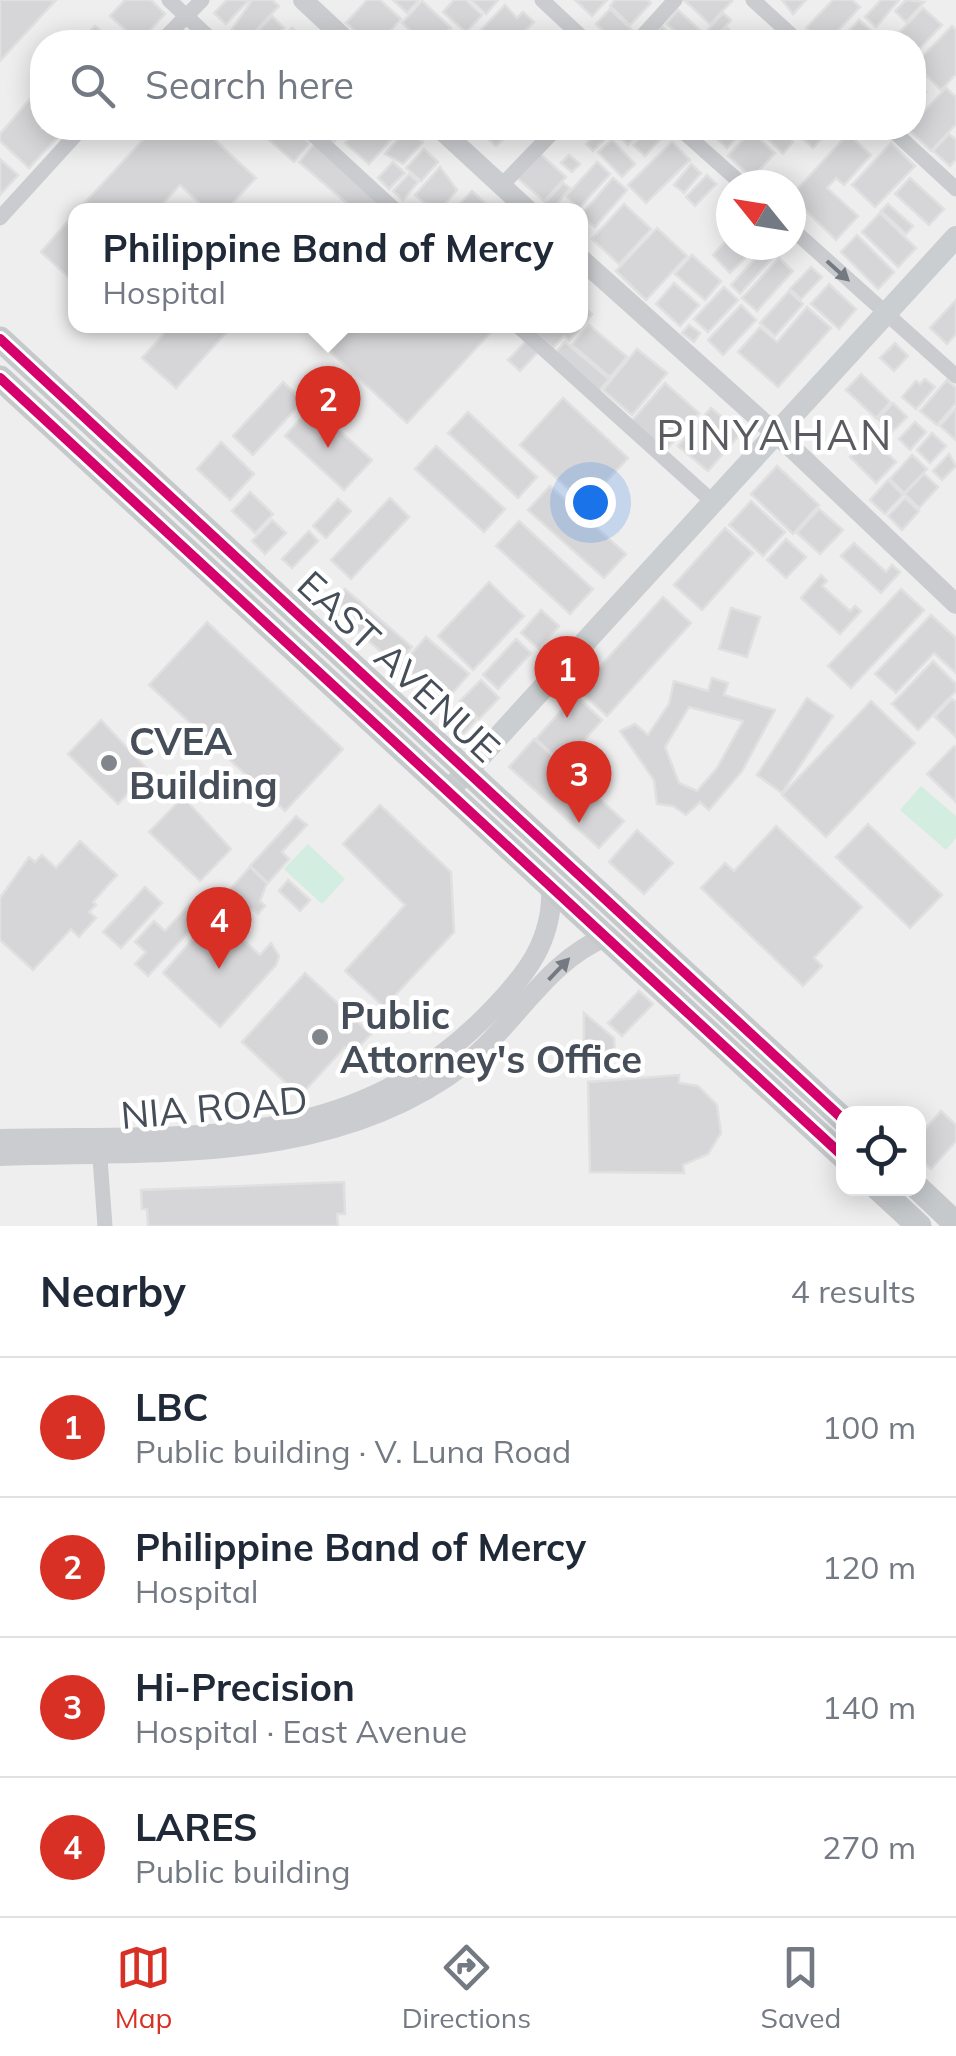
<!DOCTYPE html>
<meta charset="utf-8">
<style>
body{margin:0;font-family:Mulish,sans-serif;background:#f6f6f7;color:#1f2937}
.controls{position:absolute;right:30px;bottom:30px;display:grid;overflow:hidden;border-radius:20px;box-shadow:0 5px 25px #0003}
.controls button{width:90px;height:90px;display:grid;place-items:center;padding:0;border:0;border-bottom:2px solid #e0e1e3;background:#fff;color:#1f2937;font:50px sans-serif}
.compass{position:absolute;left:716px;top:170px;width:90px;height:90px;border-radius:50%;background:#fff;box-shadow:0 5px 25px #0003;rotate:300deg}
.you{position:absolute;left:590px;top:502px;width:35px;height:35px;margin:-25px;border:8px solid #fff;border-radius:50%;background:#1a73e8;box-shadow:0 0 0 15px #1a73e833}
.badge{display:grid;place-items:center;width:65px;height:65px;border-radius:50%;background:#d93025;color:#fff;font-size:32px;font-weight:700}
.pin{position:absolute;translate:-50% -82px;filter:drop-shadow(0 2px 5px #0008)}
.pin::after{content:'';position:absolute;top:52px;width:35px;height:30px;background:inherit;clip-path:polygon(0 0,100% 0,50% 100%)}
.popup{position:absolute;left:68px;top:203px;width:520px;height:130px;box-sizing:border-box;display:grid;place-content:center;border-radius:20px;background:#fff;filter:drop-shadow(0 2px 8px #0005);font-size:32px;white-space:nowrap;color:#747a83}
.popup b{font-size:38px;color:#1f2937}
.popup::after{content:'';position:absolute;left:50%;top:100%;margin-left:-20px;border:20px solid transparent;border-top-color:#fff}
.list{margin:0;padding:0;list-style:none}
h2{display:flex;justify-content:space-between;align-items:center;height:130px;margin:0;padding:0 40px;font-size:42px}
h2 small{font-size:32px;font-weight:400;color:#747a83}
.list li{display:grid;grid-template-columns:65px 1fr auto;gap:30px;align-items:center;box-sizing:border-box;height:140px;padding:0 40px;border-top:2px solid #e0e1e3}
.list b{display:block;font-size:38px;white-space:nowrap}
.list p{margin:0;font-size:32px;white-space:nowrap;color:#747a83}
.list em{font-size:32px;font-style:normal;color:#747a83}
.icon{flex:none;width:55px;height:55px;fill:none;stroke:currentColor;stroke-width:2;stroke-linecap:round;stroke-linejoin:round}
.map{position:relative;flex:none;width:956px;height:1226px;overflow:hidden}
.search{position:absolute;background:#fff;box-shadow:0 5px 25px #0003;left:30px;right:30px;top:30px;height:110px;display:flex;align-items:center;gap:25px;box-sizing:border-box;padding:0 35px;border-radius:40px;color:#747a83;font-size:38px}
.sheet{height:690px;background:#fff}
nav{display:flex;justify-content:space-around;align-items:center;box-sizing:border-box;height:140px;border-top:2px solid #e0e1e3;background:#fff;font-size:28px;color:#747a83}
nav a{display:grid;justify-items:center;gap:5px}
nav .on{color:#d93025}
.map>svg:first-child{display:block}
.green{fill:#d3ede0}
.building{fill:#d6d6d8;stroke:#e0e0e1;stroke-width:2.5;fill-rule:evenodd}
.lines{fill:none;stroke-linecap:round;stroke-linejoin:round}
.minor{stroke:#cacccf;stroke-width:15}
.tertiary{stroke:#cacccf;stroke-width:20}
.secondary{stroke:#cbced0;stroke-width:22}
.primary{stroke:#c5c9cc;stroke-width:25}
.cycleway-casing{stroke:#fff;stroke-width:16}
.cycleway{stroke:#d6006c;stroke-width:10}
.oneway{fill:#747a82}
.poi-dot{fill:#81868d;stroke:#fff;stroke-width:4}
.labels{text-anchor:middle;dominant-baseline:central;stroke-width:9;stroke-linejoin:round;paint-order:stroke}
.street-label{font-size:38px;fill:#464e59;stroke:#fff}
.poi-label{font-size:38px;font-weight:bold;fill:#464e59;stroke:#fff;text-anchor:start}
.quarter-label{font-size:42px;letter-spacing:2.5px;fill:#5a5c61;stroke:#fff}
</style>
<div class="map">
<svg width="956" height="1226" viewBox="0 0 956 1226">
<rect width="100%" height="100%" fill="#efeeee"/>
<g class="green">
<path d="M921 786 956 816V838L946 850 900 810Z"/>
<path d="M308 844 345 879 322 904 284 869Z"/>
</g>
<g class="building">
<path d="M0 0H56L0 61Z"/>
<path d="M125 0H151L165 14 139 42 110 16Z"/>
<path d="M227 0H249L226 24 214 13Z"/>
<path d="M252 0H272L279 6 245 42H236L228 35Z"/>
<path d="M367 0H380L401 19 380 42H368L346 23Z"/>
<path d="M393 0H417L418 1 407 13Z"/>
<path d="M454 0H466L482 15 466 32 443 12Z"/>
<path d="M471 0H498L486 14Z"/>
<path d="M575 0H607L592 16Z"/>
<path d="M615 0H647L651 3 630 25 610 6Z"/>
<path d="M684 0H731L732 1 710 24Z"/>
<path d="M782 0H806L793 14Z"/>
<path d="M833 0H852L860 7 827 42H821L806 28Z"/>
<path d="M881 0H899L876 27 865 17Z"/>
<path d="M906 0 924 2 906 22 895 11Z"/>
<path d="M422 1 451 28 437 42H423L402 23Z"/>
<path d="M505 5 517 18 523 12 534 22 514 42H484L476 35Z"/>
<path d="M923 8 942 25 914 54V42L891 41Z"/>
<path d="M610 9 634 32 624 42H615L596 24Z"/>
<path d="M678 10 701 31 690 42 666 24Z"/>
<path d="M723 13 731 20 715 38 707 31Z"/>
<path d="M272 16 284 28 270 42H247Z"/>
<path d="M859 20 883 42 840 41Z"/>
<path d="M95 26 113 42H80Z"/>
<path d="M662 26 679 42H657L652 37Z"/>
<path d="M952 26 956 30V74L941 90 915 64Z"/>
<path d="M292 28 306 40 304 42H279Z"/>
<path d="M727 28 737 37 722 42 718 38Z"/>
<path d="M914 81 926 92 914 106Z"/>
<path d="M946 88 956 97V124L931 151 908 129Z"/>
<path d="M36 92 42 98V128H66L29 168 0 141V134Z"/>
<path d="M154 128H202L256 178 226 210H207L180 185 157 210H78Z"/>
<path d="M278 128H292L310 143 294 162 268 139Z"/>
<path d="M317 128H347L334 142Z"/>
<path d="M358 128H401L369 164 345 143Z"/>
<path d="M485 128H514L496 146 481 132Z"/>
<path d="M602 128H616L593 151 586 144Z"/>
<path d="M621 128H645L628 145 616 133Z"/>
<path d="M649 128 662 137 645 156 633 145Z"/>
<path d="M714 128H745L727 148 710 132Z"/>
<path d="M757 128H777L793 142 783 154Z"/>
<path d="M815 128H831L813 148 804 140Z"/>
<path d="M405 131 423 142 403 164 385 154Z"/>
<path d="M751 131 775 153 752 178 728 156Z"/>
<path d="M848 134 871 155 844 185 836 178 827 188 858 216 836 240 791 196Z"/>
<path d="M949 134 956 140V159L950 166 933 151Z"/>
<path d="M612 140 635 164 622 177 598 152Z"/>
<path d="M672 142 690 160 646 203 628 185Z"/>
<path d="M891 143 915 166 875 207 852 185Z"/>
<path d="M314 144 383 204 377 210H355L299 162Z"/>
<path d="M424 149 438 162 421 181 406 168Z"/>
<path d="M537 151 566 177 544 201 515 176Z"/>
<path d="M569 155 580 164 572 172 561 163Z"/>
<path d="M0 159 18 175 0 195Z"/>
<path d="M393 162 405 173 389 189 378 178Z"/>
<path d="M597 162 610 174 579 208 566 196Z"/>
<path d="M691 164 701 173 684 193 674 185Z"/>
<path d="M440 167 457 190 440 210H424L428 206 415 195Z"/>
<path d="M409 174 418 182 403 200 393 191Z"/>
<path d="M707 175 716 184 695 206 686 197Z"/>
<path d="M613 178 627 190 595 227 581 215Z"/>
<path d="M910 178 944 209 929 225 895 194Z"/>
<path d="M563 183 570 188 552 209 545 203Z"/>
<path d="M472 191 488 206 483 210H454Z"/>
<path d="M624 204 651 229 619 264 592 239Z"/>
<path d="M888 204 913 226 906 234 881 211Z"/>
<path d="M75 213V283L41 252Z"/>
<path d="M880 213 916 248 898 267 862 232Z"/>
<path d="M657 228 687 256 646 300 616 271Z"/>
<path d="M731 235V245H758L730 273 713 255Z"/>
<path d="M857 235 894 272 878 289 841 252Z"/>
<path d="M764 249 773 257 740 294 731 285Z"/>
<path d="M692 255 721 281 705 300 675 274Z"/>
<path d="M779 258 793 271 757 311 742 298Z"/>
<path d="M811 267 822 277 801 299 790 289Z"/>
<path d="M674 283 699 305 680 326 656 304Z"/>
<path d="M829 284 856 309 839 329 811 304Z"/>
<path d="M724 287 738 300 708 332 694 319Z"/>
<path d="M789 291 803 304 775 336 760 323Z"/>
<path d="M956 300V334L947 344 930 328Z"/>
<path d="M580 303 592 314 569 341 564 336 553 348 530 328 580 326Z"/>
<path d="M741 305 756 320 723 355 708 340Z"/>
<path d="M807 307 831 328 778 387 738 352 760 327 777 342Z"/>
<path d="M589 325 627 357 610 377 572 345Z"/>
<path d="M689 325 700 333 694 342 682 333Z"/>
<path d="M171 326H232L176 388 142 358Z"/>
<path d="M343 326H485L492 331 407 423 324 346Z"/>
<path d="M526 341 538 352 520 371 508 360Z"/>
<path d="M565 342 609 379 599 391 555 353Z"/>
<path d="M895 343 908 356 894 371 880 358Z"/>
<path d="M637 349 667 373 632 415 603 390Z"/>
<path d="M861 374 890 402 876 418 846 390Z"/>
<path d="M925 379 935 387 916 409 902 397 916 381 920 384Z"/>
<path d="M947 380 956 388V403L937 425 920 411Z"/>
<path d="M283 382 303 401 253 455 233 436Z"/>
<path d="M665 383 699 413 663 453 630 423Z"/>
<path d="M563 398 628 458 585 504 520 445Z"/>
<path d="M893 403 907 417 892 432 878 419Z"/>
<path d="M312 406 372 460 344 490 285 436Z"/>
<path d="M711 408 741 433 708 471 678 446Z"/>
<path d="M956 408V440L940 426Z"/>
<path d="M468 412 537 477 518 498 448 433Z"/>
<path d="M915 422 926 432 910 450 899 439Z"/>
<path d="M932 433 946 446 930 463 917 450Z"/>
<path d="M871 437 896 462 876 483 850 457Z"/>
<path d="M221 442 254 474 230 500 197 469Z"/>
<path d="M436 446 505 509 484 532 415 469Z"/>
<path d="M949 454 956 466 942 480 933 471Z"/>
<path d="M912 455 927 469 904 493 890 479Z"/>
<path d="M777 466 819 505 793 534 751 494Z"/>
<path d="M924 474 938 487 919 508 905 494Z"/>
<path d="M888 480 903 495 885 514 870 500Z"/>
<path d="M550 486 626 554 604 578 528 510Z"/>
<path d="M250 492 273 514 255 533 232 511Z"/>
<path d="M390 498 409 517 351 579 331 560Z"/>
<path d="M905 498 919 511 902 530 888 516Z"/>
<path d="M338 499 351 511 326 538 313 526Z"/>
<path d="M751 501 785 532 763 556 729 525Z"/>
<path d="M819 509 843 530 820 554 797 533Z"/>
<path d="M272 520 286 533 265 554 252 541Z"/>
<path d="M519 521 593 589 570 614 496 546Z"/>
<path d="M725 528 753 553 702 610 674 585Z"/>
<path d="M309 531 318 541 292 568 282 559Z"/>
<path d="M786 539 806 557 786 578 767 560Z"/>
<path d="M854 543 886 572 892 565 900 572 881 593 841 556Z"/>
<path d="M821 575 827 581 822 586 850 611 855 606 861 611 840 634 801 598Z"/>
<path d="M489 582 524 616 473 670 438 636Z"/>
<path d="M345 589 412 647 396 665 330 607Z"/>
<path d="M901 589 924 610 851 688 828 666Z"/>
<path d="M663 597 691 623 607 716 579 690Z"/>
<path d="M731 608 760 617 747 657 719 649Z"/>
<path d="M541 610 559 626 539 649 521 633Z"/>
<path d="M931 615 956 638V673L934 653 896 693 875 674Z"/>
<path d="M207 622 343 749 285 811 149 685Z"/>
<path d="M426 637 469 674 441 706 398 669Z"/>
<path d="M516 639 531 653 498 689 483 675Z"/>
<path d="M933 661 956 684V691L918 730 892 704Z"/>
<path d="M712 678 728 683 724 695 775 710 742 771 709 810 700 802 686 815 673 806 657 804 654 780 620 731 635 724 648 735 669 704 674 681 708 691ZM689 707 743 721 717 768 697 791 679 783 665 747Z"/>
<path d="M481 680 499 698 479 719 460 701Z"/>
<path d="M575 695 602 720 563 764 536 739Z"/>
<path d="M807 698 833 716 782 793 757 775Z"/>
<path d="M952 699 956 702V737L935 717Z"/>
<path d="M871 701 915 743 826 837 782 795Z"/>
<path d="M460 704 476 720 463 734 447 718Z"/>
<path d="M101 720 149 771 118 804 68 754Z"/>
<path d="M534 739 624 821 599 848 509 767Z"/>
<path d="M954 746 956 748V802L927 774Z"/>
<path d="M183 797 231 849 200 881 149 832Z"/>
<path d="M380 805 451 872 454 932 384 1007 345 971 405 905 343 844Z"/>
<path d="M296 816 307 825 282 852 289 859 268 883 250 866Z"/>
<path d="M868 824 942 895 910 928 836 857Z"/>
<path d="M776 826 862 907 814 958 822 966 803 986 701 888 725 863 734 871Z"/>
<path d="M637 830 673 863 644 894 609 862Z"/>
<path d="M80 841 117 875 93 902 96 905 89 912 96 918 79 937 71 929 33 970 0 940V898L29 857 35 862 42 855 56 868Z"/>
<path d="M250 867 267 883 260 901 265 906 258 914 253 909 235 920 217 904Z"/>
<path d="M288 880 310 900 300 911 279 891Z"/>
<path d="M145 887 162 903 121 948 103 932Z"/>
<path d="M190 904 203 916 148 976 135 964 146 952 135 942 154 921 165 931Z"/>
<path d="M214 915 260 955 271 943 279 956 276 965 220 1027 163 973Z"/>
<path d="M305 973 371 1034 352 1054 345 1047 300 1096 242 1042Z"/>
<path d="M639 991 653 1004 622 1036 608 1023Z"/>
<path d="M584 1013 614 1038 615 1056 584 1059Z"/>
<path d="M679 1075V1083L698 1086 717 1105 721 1133 708 1154 683 1165 684 1173 590 1172 588 1082Z"/>
<path d="M941 1111 956 1125V1141L931 1169 918 1157V1137Z"/>
<path d="M344 1182 345 1214H337L338 1226H148L147 1209H142L141 1190Z"/>
</g>
<g class="lines">
<g class="minor">
<path d="M169 0 214 42"/>
<path d="M542 0 587 42"/>
<path d="M753 0 799 42"/>
<path d="M161 42 202 0"/>
<path d="M637 42 675 0"/>
<path d="M306 128 395 210"/>
<path d="M679 128 743 185"/>
<path d="M890 128 956 189"/>
<path d="M501 186 557 128"/>
<path d="M0 218 82 128"/>
<path d="M791 228 956 376"/>
<path d="M518 326 713 502"/>
<path d="M99 1145 105 1226"/>
</g>
<g class="tertiary">
<path d="M303 0 348 42"/>
<path d="M439 128 528 210"/>
<path d="M580 258 795 451 956 604"/>
<path d="M0 1139C187 1134 350 1157 491 1011 527 974 554 939 551 886"/>
<path d="M0 1156C158 1150 332 1166 465 1064 514 1026 547 960 606 937"/>
</g>
<path class="secondary" d="M455 784 956 237"/>
<g class="primary">
<path d="M0 339 844 1120"/>
<path d="M0 378 844 1157"/>
<path d="M878 1188 919 1226"/>
<path d="M918 1188 956 1224"/>
</g>
<defs>
<g id="cycleway">
<path d="M0 339 844 1120"/>
<path d="M0 378 844 1157"/>
</g>
</defs>
<use href="#cycleway" class="cycleway-casing"/>
<use href="#cycleway" class="cycleway"/>
</g>
<defs><path id="oneway-solid" d="M-6-.8H1V-3.2L6.5 0L1 3.2V.8H-6Z" transform="scale(2.5)"/></defs>
<g class="oneway">
<use href="#oneway-solid" transform="translate(838 271) rotate(42)"/>
<use href="#oneway-solid" transform="translate(559 969) rotate(-46)"/>
</g>
<g class="poi-dot">
<circle cx="109" cy="763" r="10"/>
<circle cx="320" cy="1037" r="10"/>
</g>
<g class="labels">
<g class="street-label">
<text transform="translate(399 666) rotate(43)">EAST AVENUE</text>
<text transform="translate(214 1107) rotate(-5)">NIA ROAD</text>
</g>
<g class="poi-label">
<text x="129" y="741">CVEA<tspan x="129" dy="44">Building</tspan></text>
<text x="340" y="1015">Public<tspan x="340" dy="44">Attorney's Office</tspan></text>
</g>
<g class="quarter-label">
<text x="775" y="434">PINYAHAN</text>
</g>
</g>
</svg>
<div class="controls">
<button><svg class="icon" aria-label="locate" viewBox="0 0 24 24"><circle cx="12" cy="12" r="6"/><path d="M12 2v4M12 18v4M2 12h4M18 12h4"/></svg></button>
</div>
<svg class="compass" viewBox="-18 -18 36 36"><path d="M0-13l5 13h-10z" fill="#e53935"/><path d="M0 13l5-13h-10z" fill="#747a83"/></svg>
<div class="you"></div>
<div class="pin badge" style="left:567px;top:718px">1</div>
<div class="pin badge" style="left:328px;top:448px">2</div>
<div class="popup"><b>Philippine Band of Mercy</b>Hospital</div>
<div class="pin badge" style="left:579px;top:823px">3</div>
<div class="pin badge" style="left:219px;top:969px">4</div>
<div class="search"><svg class="icon" aria-label="search" viewBox="0 0 24 24"><circle cx="10" cy="10" r="6"/><path d="M15 15l6 6"/></svg>Search here</div>
</div>
<section class="sheet">
<h2>Nearby<small>4 results</small></h2>
<ul class="list">
<li><span class="badge">1</span><div><b>LBC</b><p>Public building · V. Luna Road</p></div><em>100 m</em></li>
<li><span class="badge">2</span><div><b>Philippine Band of Mercy</b><p>Hospital</p></div><em>120 m</em></li>
<li><span class="badge">3</span><div><b>Hi-Precision</b><p>Hospital · East Avenue</p></div><em>140 m</em></li>
<li><span class="badge">4</span><div><b>LARES</b><p>Public building</p></div><em>270 m</em></li>
</ul>
</section>
<nav>
<a class="on"><svg class="icon" aria-label="map" viewBox="0 0 24 24"><path d="M3 6l6-2 6 2 6-2v14l-6 2-6-2-6 2zM9 4v14M15 6v14"/></svg>Map</a>
<a><svg class="icon" aria-label="directions" viewBox="0 0 24 24"><path d="M12 3l9 9-9 9-9-9zM9 14v-3h6M13 9l2 2-2 2"/></svg>Directions</a>
<a><svg class="icon" aria-label="saved" viewBox="0 0 24 24"><path d="M7 4h10v16l-5-4-5 4z"/></svg>Saved</a>
</nav>
